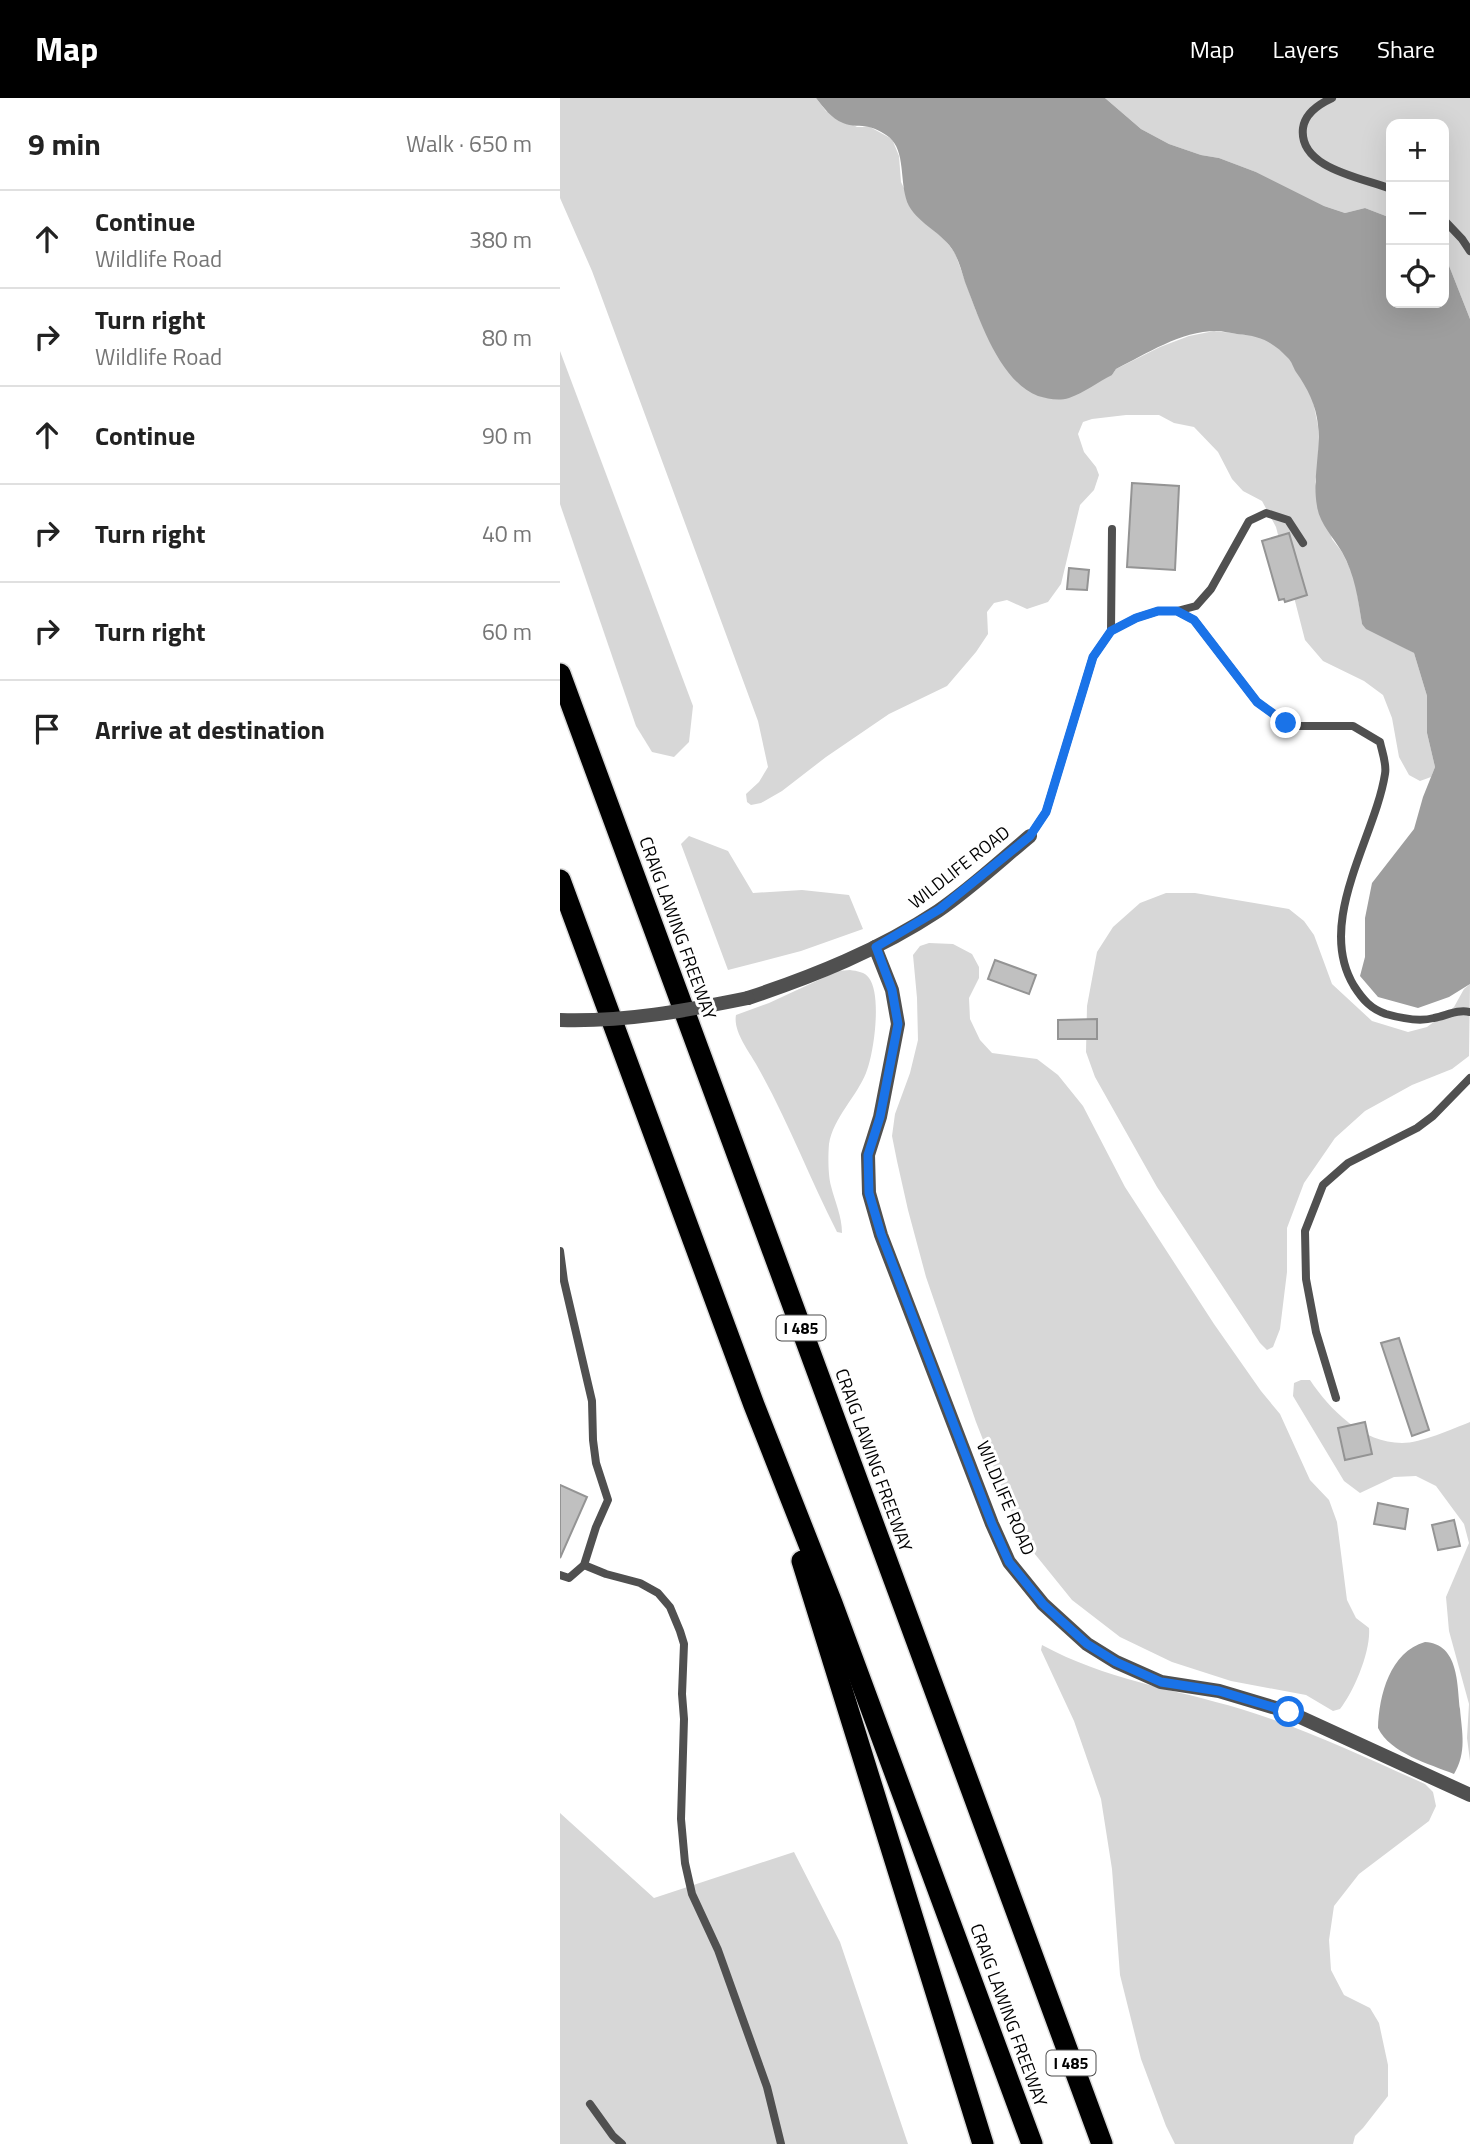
<!DOCTYPE html>
<meta charset="utf-8">
<style>
body{margin:0;font-family:"Titillium Web",sans-serif;background:#f6f6f6;color:#222}
.controls{position:absolute;right:21px;top:21px;display:grid;overflow:hidden;border-radius:14px;box-shadow:0 7px 28px #0002}
.controls button{width:63px;height:63px;display:grid;place-items:center;padding:0;border:0;border-bottom:2px solid #e0e0e0;background:#fff;color:#222;font:35px sans-serif}
.stop{position:absolute;width:21px;height:21px;margin:-16px;border:5px solid #1a73e8;border-radius:50%;background:#fff}
.stop.end{background:#1a73e8;border-color:#fff;box-shadow:0 2px 7px #0008}
.list{margin:0;padding:0;list-style:none}
h2{display:flex;justify-content:space-between;align-items:center;height:91px;margin:0;padding:0 28px;font-size:30px}
h2 small{font-size:23px;font-weight:400;color:#767676}
.list li{display:grid;grid-template-columns:46px 1fr auto;gap:21px;align-items:center;box-sizing:border-box;height:98px;padding:0 28px;border-top:2px solid #e0e0e0}
.list b{display:block;font-size:26px;white-space:nowrap}
.list p{margin:0;font-size:23px;white-space:nowrap;color:#767676}
.list em{font-size:23px;font-style:normal;color:#767676}
.icon{flex:none;width:38px;height:38px;fill:none;stroke:currentColor;stroke-width:2;stroke-linecap:round;stroke-linejoin:round}
.map{position:relative;flex:none;width:910px;height:2046px;overflow:hidden}
header{display:flex;align-items:center;gap:42px;box-sizing:border-box;height:98px;padding:0 35px;background:#000;color:#fff}
header strong{font-size:33px}
nav{display:flex;gap:38px;margin-inline-start:auto;font-size:24px}
main{display:flex}
aside{flex:1;background:#fff}
.map>svg:first-child{display:block}
.green{fill:#d7d7d7}
.water{fill:#9e9e9e}
.building{fill:#c0c0c0;stroke:#949494;stroke-width:2}
.lines{fill:none;stroke-linecap:round;stroke-linejoin:round}
.motorway-casing{stroke:#dbdbdb;stroke-width:24}
.service{stroke:#505050;stroke-width:8}
.minor{stroke:#505050;stroke-width:14}
.motorway{stroke:#000;stroke-width:21}
.minor-bridge{stroke:#505050;stroke-width:14}
.route{stroke:#1a73e8;stroke-width:9}
.labels{text-anchor:middle;dominant-baseline:central;stroke-width:6;stroke-linejoin:round;paint-order:stroke}
.shield{fill:#fff;stroke:#4c4c4c;stroke-width:2}
.shield-label{font-size:16px;font-weight:bold;fill:#000}
.street-label{font-size:18px;fill:#000;stroke:#fff}
</style>
<header>
<strong>Map</strong>
<nav><a>Map</a><a>Layers</a><a>Share</a></nav>
</header>
<main>
<aside>
<h2>9 min<small>Walk · 650 m</small></h2>
<ul class="list">
<li><svg class="icon" aria-label="ahead" viewBox="0 0 24 24"><path d="M12 20V5M6 11l6-6 6 6"/></svg><div><b>Continue</b><p>Wildlife Road</p></div><em>380 m</em></li>
<li><svg class="icon" aria-label="right" viewBox="0 0 24 24"><path d="M7 20v-9h11M14 6l5 5-5 5"/></svg><div><b>Turn right</b><p>Wildlife Road</p></div><em>80 m</em></li>
<li><svg class="icon" aria-label="ahead" viewBox="0 0 24 24"><path d="M12 20V5M6 11l6-6 6 6"/></svg><div><b>Continue</b></div><em>90 m</em></li>
<li><svg class="icon" aria-label="right" viewBox="0 0 24 24"><path d="M7 20v-9h11M14 6l5 5-5 5"/></svg><div><b>Turn right</b></div><em>40 m</em></li>
<li><svg class="icon" aria-label="right" viewBox="0 0 24 24"><path d="M7 20v-9h11M14 6l5 5-5 5"/></svg><div><b>Turn right</b></div><em>60 m</em></li>
<li><svg class="icon" aria-label="arrive" viewBox="0 0 24 24"><path d="M6 21V4h12l-3 4 3 4H6"/></svg><div><b>Arrive at destination</b></div></li>
</ul>
</aside>
<div class="map">
<svg width="910" height="2046" viewBox="0 0 910 2046">
<rect width="100%" height="100%" fill="#fff"/>
<g class="green">
<path d="M0 0H256L266 13 297 29H310L332 41 339 58 341 84 358 119 385 142 395 155 416 213 434 251 552 277 556 271 600 249 629 238 654 233 698 238 711 244 731 262 736 273 743 281 753 303 758 328V369L755 384 772 441 782 454 795 481 802 526 854 555 867 598V635L875 669 871 679 860 683 849 677 839 659 832 620 823 597 804 583 763 563 745 542 716 429 702 403 683 393 672 381 658 354 634 329 614 325 599 317H566L532 321 523 324 518 336 524 354 536 369 539 377 534 392 520 407 501 486 488 504 467 511 447 502 434 505 427 514 428 536 416 554 387 588 329 616 266 659 222 693 201 705 191 707 187 704 186 696 199 684 208 669 198 623 32 173 0 100Z"/>
<path d="M545 0H910V221L884 155V26H831V120L805 110 785 115 764 108 696 74 659 60 641 57 609 46 581 31Z"/>
<path d="M0 253 133 608 129 644 114 659 92 654 76 628 0 406Z"/>
<path d="M129 738 168 753 193 795 242 792 289 797 303 831 241 853 168 872 121 746Z"/>
<path d="M606 795H635L729 811 744 823 754 837 772 886 812 923 848 934 867 929 894 909 904 891 910 886 909 958 892 971 852 987 805 1013 775 1040 744 1085 727 1130V1174L720 1231 713 1249 707 1252 700 1245 597 1089 535 979 526 954 527 908 537 854 553 829 580 805Z"/>
<path d="M369 845 393 846 412 856 419 869V880L409 900 410 921 420 942 432 955 477 961 498 977 523 1008 565 1089 654 1226 701 1293 720 1316 750 1382 769 1402 777 1424 787 1502 796 1520 809 1530C811 1553 794 1593 780 1611L773 1613 746 1597 671 1583 612 1564 560 1539 512 1502 474 1455 451 1413 416 1324 366 1179 348 1112 337 1063 332 1038 335 1016 350 975 358 942 357 900 353 857 360 848Z"/>
<path d="M290 872C297 873 305 874 309 880 322 897 314 956 306 975 297 998 273 1020 269 1046 268 1058 268 1077 271 1088 275 1104 282 1118 282 1135L277 1134C249 1079 227 1020 196 966 188 952 173 933 176 917L209 905 278 873Z"/>
<path d="M741 1282H750C770 1312 803 1345 842 1345 861 1345 892 1331 910 1324V1663L907 1640 909 1606 889 1533 886 1499 909 1445 904 1426 876 1388 856 1378 834 1379 800 1395 784 1383 733 1298 734 1285Z"/>
<path d="M482 1547C544 1581 614 1591 681 1611 744 1630 805 1659 865 1686L873 1694 876 1708 869 1723 799 1776 774 1808 769 1842 771 1872 784 1897 810 1910 819 1925 828 1967V1998L803 2030 795 2038 793 2046H615L606 2028 581 1961 560 1877 552 1771 541 1701 514 1623 481 1552Z"/>
<path d="M0 1715 94 1800 234 1754 280 1844 348 2046H0Z"/>
</g>
<g class="water">
<path d="M256 0H545L581 31 609 46 641 57 659 60 696 74 764 108 785 115 805 110 831 120V205H884V155L910 221V886L889 899 858 910 818 899 800 878 805 859V820L812 785 854 731 863 699 875 669 867 635V598L854 555 806 531 802 526C798 501 795 477 782 454 774 440 759 425 757 408 752 381 761 354 758 327 756 307 748 291 736 274 733 269 732 264 728 260 712 243 700 238 677 236 670 235 663 233 656 233 621 233 586 256 556 271L552 277C538 284 524 295 509 300 499 303 488 301 478 298 439 283 419 220 405 184 402 174 399 163 394 154 383 135 360 127 349 108 339 88 346 58 332 42 328 37 315 30 309 29 300 27 292 29 283 25 271 20 264 10 256 0Z"/>
<path d="M865 1544C899 1546 897 1586 900 1611 902 1635 907 1654 894 1676 869 1666 830 1655 818 1630 819 1597 830 1554 865 1544Z"/>
</g>
<g class="building">
<path d="M572 385 619 388 615 472 567 469Z"/>
<path d="M729 435 747 497 725 504 724 501 719 502 702 443Z"/>
<path d="M509 470 529 472 527 492 507 491Z"/>
<path d="M435 862 476 877 469 896 428 881Z"/>
<path d="M537 921V941H498V922Z"/>
<path d="M839 1240 869 1332 852 1338 821 1245Z"/>
<path d="M805 1324 812 1356 785 1362 778 1330Z"/>
<path d="M0 1387 27 1399 0 1460Z"/>
<path d="M818 1405 848 1411 845 1431 814 1426Z"/>
<path d="M894 1422 900 1448 878 1452 872 1427Z"/>
</g>
<g class="lines">
<defs>
<g id="motorway">
<path d="M0 576 542 2046"/>
<path d="M0 782 194 1307 272 1505 472 2046"/>
<path d="M242 1463 423 2046"/>
</g>
</defs>
<use href="#motorway" class="motorway-casing"/>
<g class="service">
<path d="M772 0C759 6 745 15 743 30 738 71 804 80 831 91"/>
<path d="M884 122 902 141 910 153"/>
<path d="M617 513 636 508 651 491 689 423 706 415 728 422 743 445"/>
<path d="M551 533 552 431"/>
<path d="M470 738 486 714 533 559 551 533 576 520 598 513H617L634 522 697 604 726 625 740 628H793L820 644C822 654 827 666 825 676 815 740 755 824 794 888 803 902 811 911 826 916 840 920 859 924 874 920 886 918 897 911 910 914"/>
<path d="M0 1153 4 1183 32 1303 33 1342 36 1365 48 1402 36 1429 24 1467 9 1480 0 1477"/>
<path d="M776 1300 756 1234 746 1181 745 1133 763 1087 788 1065 857 1030 873 1018 910 980"/>
<path d="M24 1467 46 1476 80 1485 98 1495 110 1509 120 1533 124 1546 122 1596 124 1621 121 1721 125 1765 132 1796 158 1852 207 1989 221 2046"/>
<path d="M30 2006 53 2038 62 2046"/>
</g>
<g class="minor">
<path d="M315 849 332 892 338 926 320 1019 308 1057 309 1095 321 1137 432 1426 449 1464 483 1506 527 1546 556 1564 601 1584 659 1593 729 1614 910 1697"/>
<path d="M188 900C254 878 319 852 378 813 410 791 440 763 470 738"/>
</g>
<use href="#motorway" class="motorway"/>
<path class="minor-bridge" d="M0 922C65 924 124 913 188 900"/>
</g>
<g class="lines">
<path class="route" d="M726 625 697 604 634 522 617 513H598L576 520 551 533 533 559 486 714 470 738 380 811 316 849 332 892 338 926 320 1019 308 1057 309 1095 321 1136 432 1426 449 1464 483 1506 527 1546 556 1564 601 1584 659 1593 729 1614"/>
</g>
<g class="labels">
<g class="shield">
<rect x="216.5" y="1217.5" width="49" height="25" rx="5"/>
<rect x="486.5" y="1952.5" width="49" height="25" rx="5"/>
</g>
<g class="shield-label">
<text x="241" y="1230">I 485</text>
<text x="511" y="1965">I 485</text>
</g>
<g class="street-label">
<text transform="translate(399 769) rotate(-38)">WILDLIFE ROAD</text>
<text transform="translate(118 830) rotate(70)">CRAIG LAWING FREEWAY</text>
<text transform="translate(314 1362) rotate(70)">CRAIG LAWING FREEWAY</text>
<text transform="translate(446 1400) rotate(67)">WILDLIFE ROAD</text>
<text transform="translate(449 1917) rotate(70)">CRAIG LAWING FREEWAY</text>
</g>
</g>
</svg>
<div class="controls">
<button>+</button>
<button>−</button>
<button><svg class="icon" aria-label="locate" viewBox="0 0 24 24"><circle cx="12" cy="12" r="6"/><path d="M12 2v4M12 18v4M2 12h4M18 12h4"/></svg></button>
</div>
<div class="stop" style="left:729px;top:1614px"></div>
<div class="stop end" style="left:726px;top:625px"></div>
</div>
</main>
